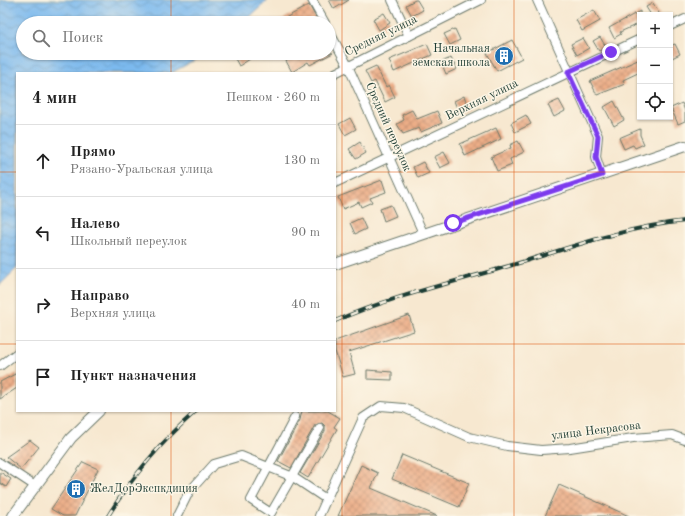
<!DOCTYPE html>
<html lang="ru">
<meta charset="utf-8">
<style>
body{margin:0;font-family:"Old Standard TT",serif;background:#f6f6f6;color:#222}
.controls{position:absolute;right:12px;top:12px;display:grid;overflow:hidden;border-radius:0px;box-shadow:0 1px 3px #0004}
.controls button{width:36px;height:36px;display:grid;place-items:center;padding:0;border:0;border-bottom:1px solid #e0e0e0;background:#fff;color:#222;font:20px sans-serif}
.stop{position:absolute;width:12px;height:12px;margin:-9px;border:3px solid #7c3aed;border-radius:50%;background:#fff}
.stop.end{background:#7c3aed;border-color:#fff;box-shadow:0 1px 4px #0008}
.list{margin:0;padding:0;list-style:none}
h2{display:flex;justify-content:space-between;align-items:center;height:52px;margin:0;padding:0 16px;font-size:17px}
h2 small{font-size:13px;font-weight:400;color:#767676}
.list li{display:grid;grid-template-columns:26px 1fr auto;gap:12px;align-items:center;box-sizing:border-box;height:72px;padding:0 16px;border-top:1px solid #e0e0e0}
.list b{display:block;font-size:15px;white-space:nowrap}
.list p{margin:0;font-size:13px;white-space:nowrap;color:#767676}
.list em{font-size:13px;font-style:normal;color:#767676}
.icon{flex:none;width:22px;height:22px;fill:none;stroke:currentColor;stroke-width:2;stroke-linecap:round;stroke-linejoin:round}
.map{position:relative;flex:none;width:685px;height:516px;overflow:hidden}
.search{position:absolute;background:#fff;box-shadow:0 1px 3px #0004;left:16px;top:16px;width:320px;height:44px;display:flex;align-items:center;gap:10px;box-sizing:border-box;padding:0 14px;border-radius:22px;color:#767676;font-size:15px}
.panel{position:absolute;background:#fff;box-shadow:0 1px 3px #0004;left:16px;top:72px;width:320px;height:340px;border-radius:0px}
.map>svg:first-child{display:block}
.water{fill:url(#water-waves);stroke:#4d7b91}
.building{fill:url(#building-cross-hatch)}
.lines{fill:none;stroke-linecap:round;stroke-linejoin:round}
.minor-casing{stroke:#6b796b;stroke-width:10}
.major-casing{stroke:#6b796b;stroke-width:12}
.minor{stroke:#fff;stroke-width:8}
.major{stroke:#fff;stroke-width:10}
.rail-casing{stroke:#1f3d34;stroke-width:4}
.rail{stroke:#fcf5e5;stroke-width:2.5;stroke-dasharray:8;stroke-linecap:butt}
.route{stroke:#7c3aed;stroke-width:5}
.grid{fill:none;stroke:#de580e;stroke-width:1;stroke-opacity:0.55}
.labels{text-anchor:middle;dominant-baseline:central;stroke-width:3;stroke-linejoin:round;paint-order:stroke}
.street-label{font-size:12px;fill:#1f3d34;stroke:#fcf5e5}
.poi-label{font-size:12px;fill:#1f3d34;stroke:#fcf5e5;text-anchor:end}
</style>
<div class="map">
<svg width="685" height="516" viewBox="0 0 685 516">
<defs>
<pattern id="water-waves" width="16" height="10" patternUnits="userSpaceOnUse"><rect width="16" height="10" fill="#7bb9ee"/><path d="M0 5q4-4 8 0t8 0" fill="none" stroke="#6498c2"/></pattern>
<pattern id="building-cross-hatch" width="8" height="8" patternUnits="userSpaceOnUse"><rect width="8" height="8" fill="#ecad87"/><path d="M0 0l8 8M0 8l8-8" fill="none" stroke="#bf8e6f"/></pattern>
</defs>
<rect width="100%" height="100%" fill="#fcf5e5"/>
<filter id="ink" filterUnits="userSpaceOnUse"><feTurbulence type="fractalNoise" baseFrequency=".025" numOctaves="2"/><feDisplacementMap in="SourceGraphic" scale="8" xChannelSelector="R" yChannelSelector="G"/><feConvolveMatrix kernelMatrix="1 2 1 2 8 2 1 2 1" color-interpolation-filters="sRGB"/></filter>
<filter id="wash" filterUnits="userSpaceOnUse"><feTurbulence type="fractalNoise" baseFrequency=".012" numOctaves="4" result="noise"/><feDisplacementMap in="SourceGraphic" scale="16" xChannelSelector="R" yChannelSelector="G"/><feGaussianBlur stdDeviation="0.9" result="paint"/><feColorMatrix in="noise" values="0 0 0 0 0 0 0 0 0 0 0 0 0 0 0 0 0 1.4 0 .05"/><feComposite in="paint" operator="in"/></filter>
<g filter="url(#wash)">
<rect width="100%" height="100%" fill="#f7e8d0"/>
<path class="water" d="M0 0H268L243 23H23V53H208L171 73H17V268L0 285Z"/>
<g id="blocks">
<g class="building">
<path d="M329 0H349L334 9Z"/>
<path d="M415 0H417L423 10 412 16 406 5Z"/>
<path d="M653 3 660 15H651L646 7Z"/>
<path d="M309 5 319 23H276Z"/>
<path d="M594 10 600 21 582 31 576 20Z"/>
<path d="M640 11V23L620 32 621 34 614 38 609 28Z"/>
<path d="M384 13 390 23 379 30 373 19Z"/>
<path d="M455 29 460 40 450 45 444 34Z"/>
<path d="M600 37 606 47 599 51 593 41Z"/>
<path d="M583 38 589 48 577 55 571 44Z"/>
<path d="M512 40 522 58 497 71 487 53Z"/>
<path d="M427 44 432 55 394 72 389 60Z"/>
<path d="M675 44 680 54 670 59V46Z"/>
<path d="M237 53H246L250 59 239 66 233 55Z"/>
<path d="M300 53H333L310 65 308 62 292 72 286 61Z"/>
<path d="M451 58 457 69 446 74 441 62Z"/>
<path d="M640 59V72L623 80 625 84 597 95 590 81Z"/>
<path d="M376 66 386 87 389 85 395 97 385 102 375 81 371 83 365 71Z"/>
<path d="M464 96 469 108 459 113 454 101Z"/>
<path d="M559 100 565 111 554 117 548 105Z"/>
<path d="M614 101 624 120 614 126 604 107Z"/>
<path d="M682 103 685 111V121L678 124 671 108Z"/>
<path d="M412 110 417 119 437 111 442 123 421 132 419 128 403 134 397 124 404 120 402 115Z"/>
<path d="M526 115 531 124 515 132 511 123Z"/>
<path d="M350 118 356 129 345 135 339 124Z"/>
<path d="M496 128 501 139 465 156 460 144Z"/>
<path d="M640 129V135L644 144 635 148 633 145 624 149 619 138Z"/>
<path d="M518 141 524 152 510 159 512 165 497 171 491 157 511 148 510 145Z"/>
<path d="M360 142 366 153 356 159 349 149Z"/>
<path d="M444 152 450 163 440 168 434 157Z"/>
<path d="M423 162 429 173 418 178 413 167Z"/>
<path d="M382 180 386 192 370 198 372 202 361 207 359 202 343 209 338 197Z"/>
<path d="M391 205 396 216 384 221 380 209Z"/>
<path d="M361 218 366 229 355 234 350 223Z"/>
<path d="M409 315 414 331 349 352 355 374 343 377 335 351V341Z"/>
<path d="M367 370 392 372V380L367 379Z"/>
<path d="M17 373V388L0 399V382Z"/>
<path d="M302 411H328L340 418 334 427 337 429 308 478 300 473 325 431V426L322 423 315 425 291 468 278 461 300 420Z"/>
<path d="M30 440 39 447 21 469 6 457Z"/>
<path d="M402 455 469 483 459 507 392 479Z"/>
<path d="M83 462 98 469 75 516H63L51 509Z"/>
<path d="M361 465 378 473 371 488 437 516H338Z"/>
<path d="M0 472 11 479 6 487 0 483Z"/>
<path d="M559 485 629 516H545Z"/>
</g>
</g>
</g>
<g filter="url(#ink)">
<use href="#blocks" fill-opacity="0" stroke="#6b796b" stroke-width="1"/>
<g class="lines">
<defs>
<g id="minor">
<path d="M312 0 325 23"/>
<path d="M392 0 409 36"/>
<path d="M537 0 598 136 596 157 602 175"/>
<path d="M670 26 685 19"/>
<path d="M329 31 348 66 423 233"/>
<path d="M335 73 481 0"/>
<path d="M335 183 640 39"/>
<path d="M0 366 17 353"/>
<path d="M295 417 251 500 271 513 320 428"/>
<path d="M0 463 35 486"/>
<path d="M177 516 189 492 214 464 241 456 293 477 326 499"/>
<path d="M319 516 363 418 381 406 404 408 469 437 507 446 541 450 570 448 633 438 672 435 685 440"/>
</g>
<g id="major">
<path d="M335 264 685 146"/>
<path d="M13 516 71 438 99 411"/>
</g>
</defs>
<use href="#minor" class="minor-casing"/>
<use href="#major" class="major-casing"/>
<use href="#minor" class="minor"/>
<use href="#major" class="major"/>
<defs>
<g id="rail">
<path d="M335 321C390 297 451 283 509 266 566 249 625 227 685 221"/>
<path d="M108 516C132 477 162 441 196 411"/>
</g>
</defs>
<use href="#rail" class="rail-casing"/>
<use href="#rail" class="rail"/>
</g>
</g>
<g class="lines" filter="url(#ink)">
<path class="route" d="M453 223 602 175 596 157 598 136 568 72 611 52"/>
</g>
<path class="grid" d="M171 0V23M342 0V516M514 0V516M171 53V73M0 172H17M335 172H685M0 344H17M335 344H685M171 411V516"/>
<defs>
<symbol id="building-disc" viewBox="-11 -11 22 22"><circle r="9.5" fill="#1f6fb2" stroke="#fcf5e5"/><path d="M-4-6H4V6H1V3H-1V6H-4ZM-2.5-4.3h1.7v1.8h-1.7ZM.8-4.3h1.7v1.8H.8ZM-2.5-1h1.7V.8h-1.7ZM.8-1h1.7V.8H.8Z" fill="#fff"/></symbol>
</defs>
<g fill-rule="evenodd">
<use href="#building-disc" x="493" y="45" width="22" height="22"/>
<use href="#building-disc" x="65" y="478" width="22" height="22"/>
</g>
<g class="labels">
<g class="street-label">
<text transform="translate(381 36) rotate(-26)">Средняя улица</text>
<text transform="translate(482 100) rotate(-26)">Верхняя улица</text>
<text transform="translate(388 127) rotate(66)">Средний переулок</text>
<text transform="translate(596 431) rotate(-7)">улица Некрасова</text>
</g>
<g class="poi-label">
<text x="490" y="49">Начальная<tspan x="490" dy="14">земская школа</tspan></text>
<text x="90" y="489" text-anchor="start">ЖелДорЭкспкдиция</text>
</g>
</g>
</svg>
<div class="controls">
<button>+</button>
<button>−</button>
<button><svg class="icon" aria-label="locate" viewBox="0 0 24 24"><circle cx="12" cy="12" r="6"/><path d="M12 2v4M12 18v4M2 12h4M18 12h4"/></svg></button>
</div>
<div class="stop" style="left:453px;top:223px"></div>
<div class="stop end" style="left:611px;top:52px"></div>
<div class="search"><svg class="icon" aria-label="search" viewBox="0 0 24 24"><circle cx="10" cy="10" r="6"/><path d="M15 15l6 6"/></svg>Поиск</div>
<section class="panel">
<h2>4 мин<small>Пешком · 260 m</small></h2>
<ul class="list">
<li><svg class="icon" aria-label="ahead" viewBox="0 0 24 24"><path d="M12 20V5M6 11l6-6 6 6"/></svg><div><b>Прямо</b><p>Рязано-Уральская улица</p></div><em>130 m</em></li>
<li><svg class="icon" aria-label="left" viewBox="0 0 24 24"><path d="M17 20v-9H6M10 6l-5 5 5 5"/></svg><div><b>Налево</b><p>Школьный переулок</p></div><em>90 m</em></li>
<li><svg class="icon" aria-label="right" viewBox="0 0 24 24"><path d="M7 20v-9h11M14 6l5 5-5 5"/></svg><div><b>Направо</b><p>Верхняя улица</p></div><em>40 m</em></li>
<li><svg class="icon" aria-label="arrive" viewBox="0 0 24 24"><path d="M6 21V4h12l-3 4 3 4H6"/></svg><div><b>Пункт назначения</b></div></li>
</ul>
</section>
</div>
